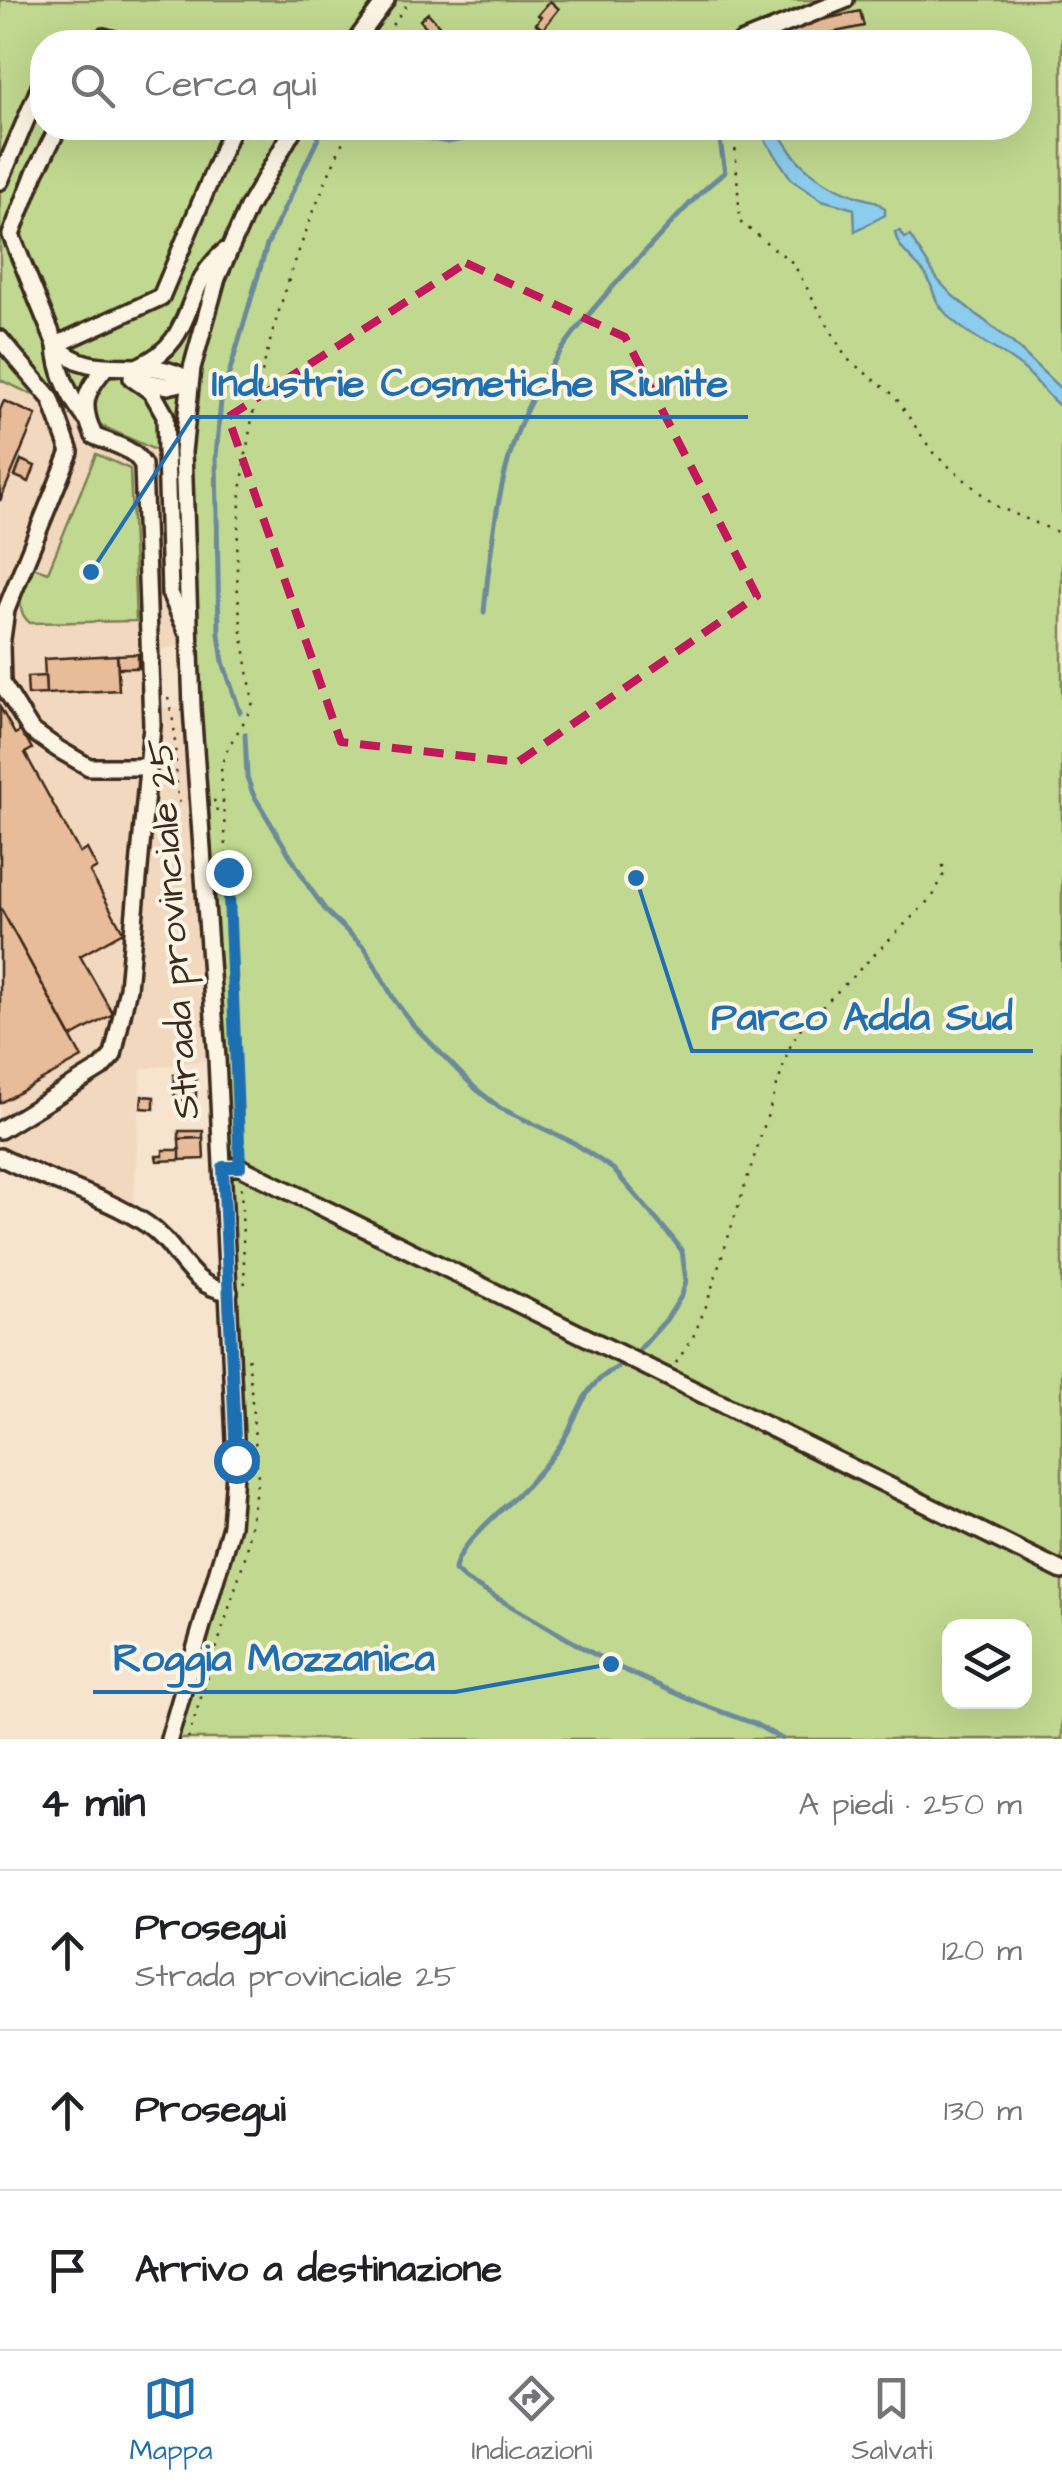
<!DOCTYPE html>
<html lang="it">
<meta charset="utf-8">
<style>
body{margin:0;font-family:"Architects Daughter",sans-serif;background:#f2f2f2;color:#202124}
.controls{position:absolute;right:30px;bottom:30px;display:grid;overflow:hidden;border-radius:20px;box-shadow:0 10px 40px #0002}
.controls button{width:90px;height:90px;display:grid;place-items:center;padding:0;border:0;border-bottom:2px solid #e0e0e0;background:#fff;color:#202124;font:50px sans-serif}
.stop{position:absolute;width:30px;height:30px;margin:-22px;border:8px solid #1f6fb2;border-radius:50%;background:#fff}
.stop.end{background:#1f6fb2;border-color:#fff;box-shadow:0 2px 10px #0008}
.list{margin:0;padding:0;list-style:none}
h2{display:flex;justify-content:space-between;align-items:center;height:130px;margin:0;padding:0 40px;font-size:42px}
h2 small{font-size:32px;font-weight:400;color:#757577}
.list li{display:grid;grid-template-columns:65px 1fr auto;gap:30px;align-items:center;box-sizing:border-box;height:160px;padding:0 40px;border-top:2px solid #e0e0e0}
.list b{display:block;font-size:38px;white-space:nowrap}
.list p{margin:0;font-size:32px;white-space:nowrap;color:#757577}
.list em{font-size:32px;font-style:normal;color:#757577}
.icon{flex:none;width:55px;height:55px;fill:none;stroke:currentColor;stroke-width:2;stroke-linecap:round;stroke-linejoin:round}
.map{position:relative;flex:none;width:1062px;height:1739px;overflow:hidden}
.search{position:absolute;background:#fff;box-shadow:0 10px 40px #0002;left:30px;right:30px;top:30px;height:110px;display:flex;align-items:center;gap:25px;box-sizing:border-box;padding:0 35px;border-radius:40px;color:#757577;font-size:38px}
.sheet{height:610px;background:#fff}
nav{display:flex;justify-content:space-around;align-items:center;box-sizing:border-box;height:140px;border-top:2px solid #e0e0e0;background:#fff;font-size:28px;color:#757577}
nav a{display:grid;justify-items:center;gap:5px}
nav .on{color:#1f6fb2}
.map>svg:first-child{display:block}
.built{fill:#f2d8be}
.green{fill:#c0d88f;stroke:#7e8156;stroke-width:2.5;fill-rule:evenodd}
.water{fill:#8ccced;stroke:#6c8b9a;stroke-width:2.5}
.lines{fill:none;stroke-linecap:round;stroke-linejoin:round}
.stream{stroke:#6c8b9a;stroke-width:5}
.building{fill:#e8bc98;stroke:#3b2a1e;stroke-width:2.5}
.minor-casing{stroke:#3b2a1e;stroke-width:22}
.path{stroke:#3b2a1e;stroke-width:2.5;stroke-dasharray:2.5 8;stroke-linecap:butt}
.minor{stroke:#fcf5e5;stroke-width:15}
.route{stroke:#1f6fb2;stroke-width:12}
.marked{fill:none;stroke:#c2185b;stroke-width:8;stroke-dasharray:20 12;stroke-linejoin:round}
.labels{text-anchor:middle;dominant-baseline:central;stroke-width:8;stroke-linejoin:round;paint-order:stroke}
.street-label{font-size:38px;fill:#3b2a1e;stroke:#fcf5e5}
.leader{fill:none;stroke:#1f6fb2;stroke-width:4}
.callout-dot{fill:#1f6fb2;stroke:#fcf5e5;stroke-width:4}
.callout-label{font-size:40px;text-anchor:middle;font-weight:bold;fill:#1f6fb2;stroke:#fcf5e5;stroke-width:8;stroke-linejoin:round;paint-order:stroke}
</style>
<div class="map">
<svg width="1062" height="1739" viewBox="0 0 1062 1739">
<rect width="100%" height="100%" fill="#f6e4ce"/>
<filter id="ink" filterUnits="userSpaceOnUse"><feTurbulence type="fractalNoise" baseFrequency=".01" numOctaves="2"/><feDisplacementMap in="SourceGraphic" scale="20" xChannelSelector="R" yChannelSelector="G"/><feConvolveMatrix kernelMatrix="1 2 1 2 8 2 1 2 1" color-interpolation-filters="sRGB"/></filter>
<g filter="url(#ink)">
<path class="built" d="M0 0 42 42V128H289L185 645 138 654 140 708H192L217 1059 141 1069 133 1216 0 1157Z"/>
<g class="green">
<path d="M0 0H1062V1739H175L237 1531 191 466 0 380ZM42 42H1020V128H42ZM950 1626H1024V1702H950Z"/>
<path d="M96 454 130 469 136 621 30 623C11 607 26 586 33 567L48 572Z"/>
</g>
<g class="water">
<path d="M757 128H777C794 165 819 182 856 196 867 200 877 200 885 209V215L855 231 854 209 822 200 792 180Z"/>
<path d="M900 231 905 238 910 236 938 280 953 296 1013 343 1062 390V408C1047 397 1038 381 1024 369 997 346 958 334 938 303 933 295 932 284 926 275 915 260 898 251 895 232Z"/>
</g>
<g class="lines">
<g class="stream">
<path d="M374 129 448 142 523 128"/>
<path d="M484 612C491 545 498 473 526 411 555 347 607 292 654 242 677 217 699 192 725 172L718 128"/>
<path d="M240 712 223 662 219 634 216 456 221 401 267 245 323 128"/>
<path d="M245 734 247 777 253 794 309 887 327 912 365 948 395 1001 414 1026 476 1089 500 1108 574 1143 613 1169 674 1240 682 1251 686 1281 682 1295 666 1320 640 1349"/>
<path d="M618 1367C583 1385 582 1407 564 1439 555 1455 542 1469 530 1482 511 1504 457 1543 455 1570L466 1580 611 1664 698 1703 755 1724 782 1739"/>
</g>
</g>
<g class="building">
<path d="M550 1 559 9 543 29 536 24 541 17 538 15Z"/>
<path d="M860 11 864 26 787 42 784 29Z"/>
<path d="M428 13 444 31 436 38 420 20Z"/>
<path d="M4 401 36 415 0 501V410Z"/>
<path d="M21 460 35 466 29 482 15 476Z"/>
<path d="M138 654V668H118L117 655Z"/>
<path d="M117 655 119 690 46 694 44 659Z"/>
<path d="M45 676 46 694 28 695 27 677Z"/>
<path d="M0 707 15 734 22 730 32 749 25 753 80 853 87 849 97 868 90 872 123 932 80 956 113 1014 71 1037 0 907Z"/>
<path d="M0 907 82 1058 0 1103Z"/>
<path d="M174 1075H196V1100L175 1101Z"/>
<path d="M142 1096 154 1097V1109L141 1108Z"/>
<path d="M179 1131H203V1138L179 1139Z"/>
<path d="M203 1138 204 1159 180 1160 179 1139Z"/>
<path d="M163 1150H180V1160L157 1161 156 1156H163Z"/>
</g>
<g class="lines">
<defs>
<g id="minor">
<path d="M95 42 103 37 122 42"/>
<path d="M355 42 386 0"/>
<path d="M741 42 845 0"/>
<path d="M58 128 35 173 11 235 56 345C57 370 69 397 85 417"/>
<path d="M0 181 42 82"/>
<path d="M0 339 51 399 70 452 6 610 1 646 2 684"/>
<path d="M56 345 161 297 232 128"/>
<path d="M56 345C91 385 149 351 190 381"/>
<path d="M139 366C199 340 179 289 225 251"/>
<path d="M132 378 152 392 165 415 170 593 187 631"/>
<path d="M142 381 168 386 190 381"/>
<path d="M0 680 31 730 58 749 89 767H148"/>
<path d="M0 1130 101 1068 113 1055 128 988 152 726 151 694 143 465C133 447 112 444 94 436 80 404 84 393 106 367"/>
<path d="M0 1157C48 1182 104 1195 148 1225 181 1248 186 1286 229 1292"/>
<path d="M223 1167H240L1062 1571"/>
<path d="M169 1739 231 1526 236 1460 217 1059 192 708 183 452 192 368 217 278 248 208 294 128"/>
</g>
</defs>
<use href="#minor" class="minor-casing"/>
<g class="path">
<path d="M380 42 410 0"/>
<path d="M734 128 740 222 793 263 846 358 894 395 934 454 996 506 1062 534"/>
<path d="M168 698 174 725 178 802 185 801"/>
<path d="M213 801H216L217 814"/>
<path d="M239 1149 233 952 221 772C224 743 245 728 253 702 246 657 237 612 237 566 238 414 287 265 349 128"/>
<path d="M241 1187 245 1289"/>
<path d="M676 1363 693 1337 706 1306 789 1049 800 1029 933 896 945 872 940 858"/>
<path d="M188 1739 245 1557 258 1477 248 1352"/>
</g>
<use href="#minor" class="minor"/>
</g>
</g>
<g class="lines" filter="url(#ink)">
<path class="route" d="M228 872 240 1167H223L236 1460"/>
</g>
<path class="marked" d="M466 263 625 337 757 596 518 762 341 742 228 417Z"/>
<g class="labels">
<g class="street-label">
<text transform="translate(174 929) rotate(-94)">Strada provinciale 25</text>
</g>
</g>
<path class="leader" d="M91 572L192 417H748M636 878L692 1051H1033M611 1664L455 1692H93"/>
<g class="callout-dot">
<circle cx="91" cy="572" r="10"/>
<circle cx="636" cy="878" r="10"/>
<circle cx="611" cy="1664" r="10"/>
</g>
<g class="callout-label">
<text x="470" y="396">Industrie Cosmetiche Riunite</text>
<text x="862" y="1030">Parco Adda Sud</text>
<text x="274" y="1671">Roggia Mozzanica</text>
</g>
</svg>
<div class="controls">
<button><svg class="icon" aria-label="layers" viewBox="0 0 24 24"><path d="M12 4l9 5-9 5-9-5zM3 14l9 5 9-5"/></svg></button>
</div>
<div class="stop" style="left:236px;top:1460px"></div>
<div class="stop end" style="left:228px;top:872px"></div>
<div class="search"><svg class="icon" aria-label="search" viewBox="0 0 24 24"><circle cx="10" cy="10" r="6"/><path d="M15 15l6 6"/></svg>Cerca qui</div>
</div>
<section class="sheet">
<h2>4 min<small>A piedi · 250 m</small></h2>
<ul class="list">
<li><svg class="icon" aria-label="ahead" viewBox="0 0 24 24"><path d="M12 20V5M6 11l6-6 6 6"/></svg><div><b>Prosegui</b><p>Strada provinciale 25</p></div><em>120 m</em></li>
<li><svg class="icon" aria-label="ahead" viewBox="0 0 24 24"><path d="M12 20V5M6 11l6-6 6 6"/></svg><div><b>Prosegui</b></div><em>130 m</em></li>
<li><svg class="icon" aria-label="arrive" viewBox="0 0 24 24"><path d="M6 21V4h12l-3 4 3 4H6"/></svg><div><b>Arrivo a destinazione</b></div></li>
</ul>
</section>
<nav>
<a class="on"><svg class="icon" aria-label="map" viewBox="0 0 24 24"><path d="M3 6l6-2 6 2 6-2v14l-6 2-6-2-6 2zM9 4v14M15 6v14"/></svg>Mappa</a>
<a><svg class="icon" aria-label="directions" viewBox="0 0 24 24"><path d="M12 3l9 9-9 9-9-9zM9 14v-3h6M13 9l2 2-2 2"/></svg>Indicazioni</a>
<a><svg class="icon" aria-label="saved" viewBox="0 0 24 24"><path d="M7 4h10v16l-5-4-5 4z"/></svg>Salvati</a>
</nav>
